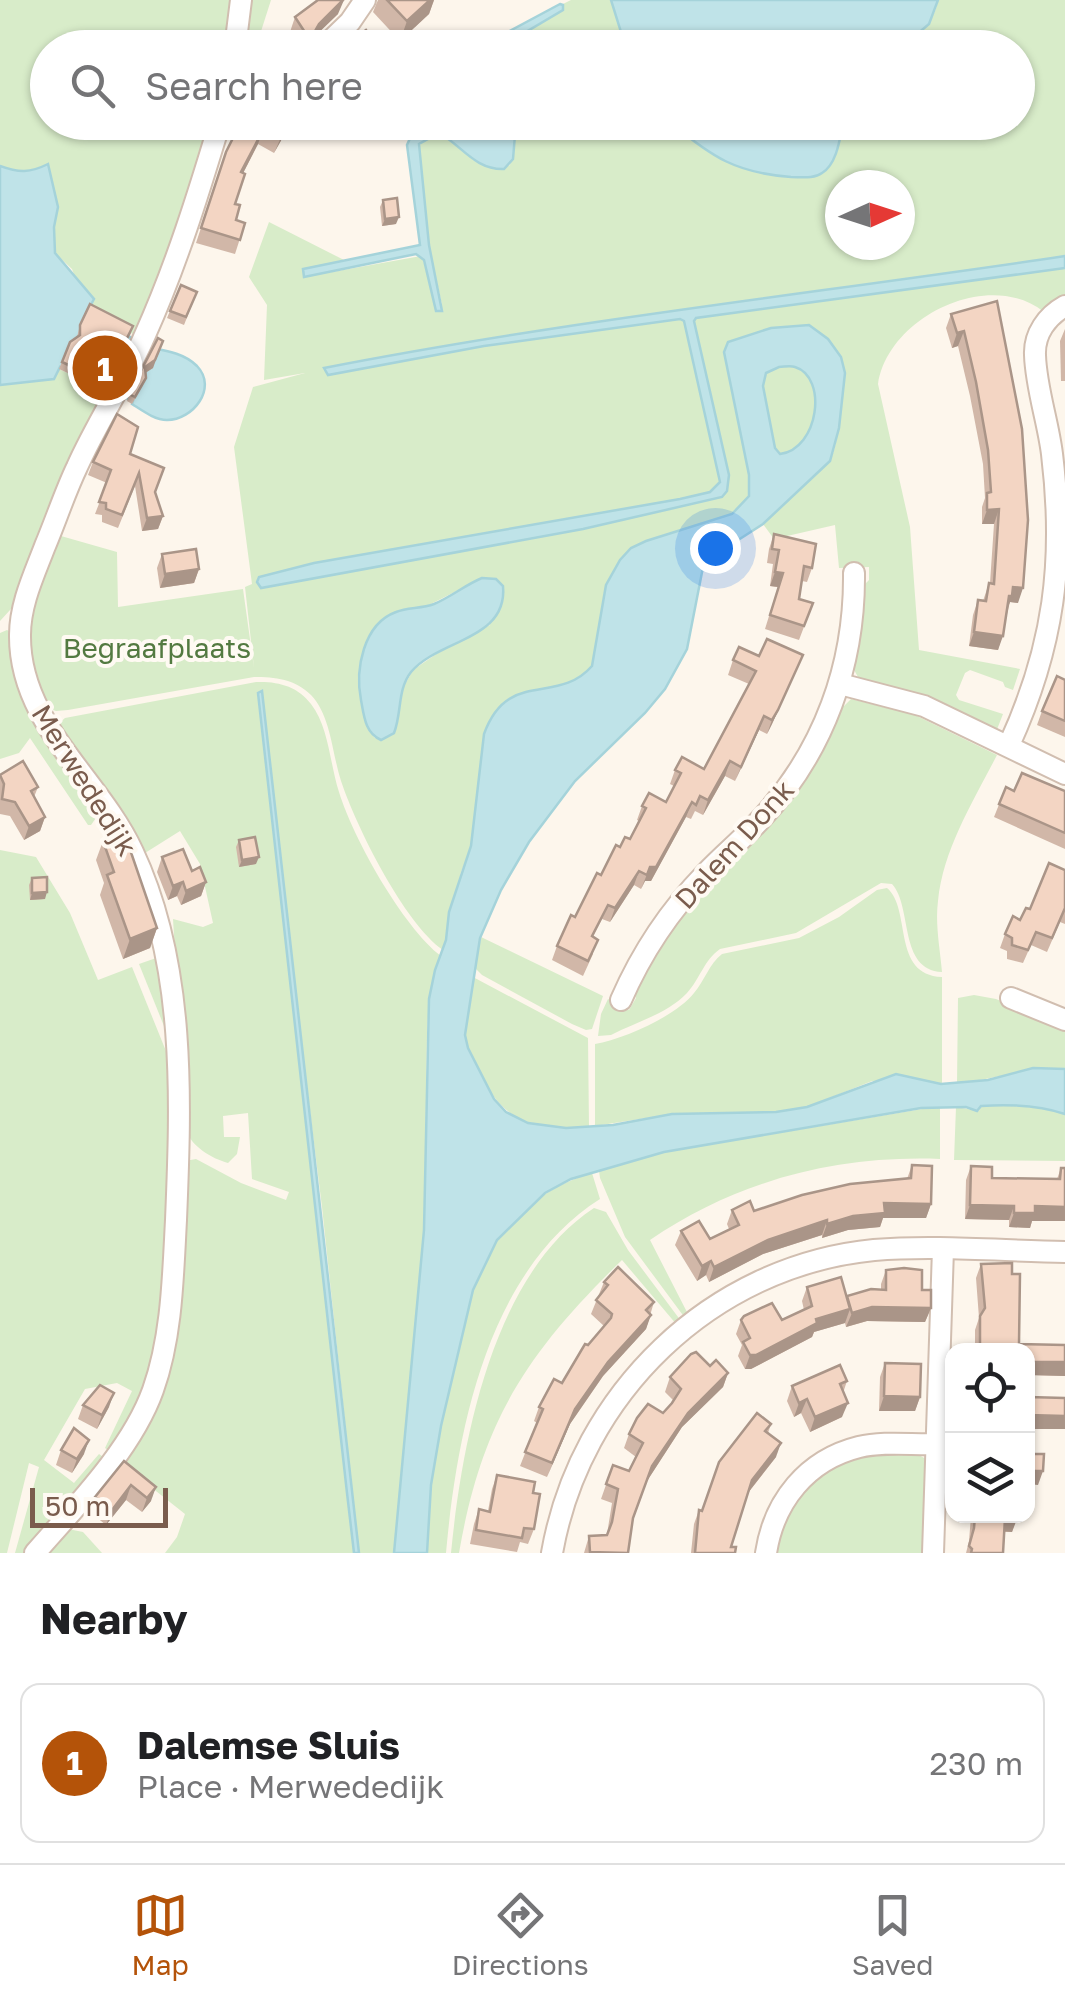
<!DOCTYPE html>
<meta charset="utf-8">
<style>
body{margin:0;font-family:"Golos Text",sans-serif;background:#f6f6f6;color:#202124}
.controls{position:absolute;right:30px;bottom:30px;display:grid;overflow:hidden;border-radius:20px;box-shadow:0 2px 8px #0004}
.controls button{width:90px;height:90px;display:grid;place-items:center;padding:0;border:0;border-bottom:2px solid #e0e0e0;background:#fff;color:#202124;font:50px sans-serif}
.compass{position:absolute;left:825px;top:170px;width:90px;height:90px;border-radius:50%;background:#fff;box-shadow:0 2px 8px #0004;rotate:87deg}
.scale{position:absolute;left:30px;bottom:25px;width:138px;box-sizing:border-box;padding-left:10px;border:5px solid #7a5c4d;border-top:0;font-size:28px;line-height:35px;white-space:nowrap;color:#7a5c4d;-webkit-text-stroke:8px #fffaf3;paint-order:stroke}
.you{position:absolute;left:715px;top:548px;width:35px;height:35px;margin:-25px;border:8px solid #fff;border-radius:50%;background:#1a73e8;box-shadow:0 0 0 15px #1a73e833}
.badge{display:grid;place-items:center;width:65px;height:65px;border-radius:50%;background:#b45309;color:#fff;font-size:32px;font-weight:700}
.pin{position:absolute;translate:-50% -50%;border:5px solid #fff;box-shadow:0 2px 10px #0006}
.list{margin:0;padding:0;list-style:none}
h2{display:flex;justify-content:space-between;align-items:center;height:130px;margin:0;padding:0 40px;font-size:42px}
h2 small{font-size:32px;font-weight:400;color:#757577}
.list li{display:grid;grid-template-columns:65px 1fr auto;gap:30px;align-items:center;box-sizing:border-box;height:160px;margin:0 20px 20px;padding:0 20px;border:2px solid #e0e0e0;border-radius:20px}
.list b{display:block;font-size:38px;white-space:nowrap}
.list p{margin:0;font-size:32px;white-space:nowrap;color:#757577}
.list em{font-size:32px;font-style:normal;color:#757577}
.icon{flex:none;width:55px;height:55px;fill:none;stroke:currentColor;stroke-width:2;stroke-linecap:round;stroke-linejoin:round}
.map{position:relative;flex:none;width:1065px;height:1553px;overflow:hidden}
.search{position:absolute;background:#fff;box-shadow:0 2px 8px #0004;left:30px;right:30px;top:30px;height:110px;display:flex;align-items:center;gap:25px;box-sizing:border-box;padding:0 35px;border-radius:55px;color:#757577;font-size:38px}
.sheet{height:310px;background:#fff}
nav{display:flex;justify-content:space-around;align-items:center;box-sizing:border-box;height:140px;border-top:2px solid #e0e0e0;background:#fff;font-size:28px;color:#757577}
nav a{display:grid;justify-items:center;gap:5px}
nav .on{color:#b45309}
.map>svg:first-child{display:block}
.green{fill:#d8ecc9;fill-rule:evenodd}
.water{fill:#bfe3e8;stroke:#a5d3da;stroke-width:2.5;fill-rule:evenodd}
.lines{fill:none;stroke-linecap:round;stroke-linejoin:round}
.street-casing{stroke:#d1beb0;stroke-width:24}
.street{stroke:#fff;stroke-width:20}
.wall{fill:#d1b7a8}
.shaded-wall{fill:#aa9588}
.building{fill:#f3d5c3;stroke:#aa9588;stroke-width:2.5}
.labels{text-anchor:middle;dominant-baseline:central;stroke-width:8;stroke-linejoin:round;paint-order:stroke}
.park-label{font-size:28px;fill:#537a41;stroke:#fffaf3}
.street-label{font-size:28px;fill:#7a5c4d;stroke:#fffaf3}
</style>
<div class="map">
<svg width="1065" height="1553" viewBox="0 0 1065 1553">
<rect width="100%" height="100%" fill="#fdf6ec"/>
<g class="green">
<path d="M0 0H231L225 47 48 48V122L211 123 172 247 137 336 87 311 72 269 55 253 54 227 58 207 48 165C29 172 20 173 0 166Z"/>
<path d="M244 0H271L256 47 238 48Z"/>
<path d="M571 0H611L626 47 517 48 526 32 563 10V4Z"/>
<path d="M938 0H1065V256C818 294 570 320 325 368L328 375 484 346 680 319 684 321 720 482 710 492 680 499 314 563 259 577 257 582 261 588 583 529 722 497 725 494 694 321 696 318 1065 268V298L1044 312C989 268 888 317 878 384L910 527 919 650 1020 669 1013 690 1005 687 1003 682 970 670 965 673 956 695 959 700 1003 714 996 732 858 677 853 668 863 586 869 580V567L839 568 835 525 774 539 763 524 830 461C847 424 833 378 828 339L809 326 771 328 728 342 724 352C729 377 755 476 749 495 740 528 674 526 648 541 640 545 606 591 603 601 596 624 605 656 585 674 565 691 529 688 506 700L480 765 477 811 471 847 461 872 443 950C404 923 356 826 341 781 332 753 331 716 311 695 295 679 275 677 254 677L68 710 56 711 47 708C17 637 31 609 53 541L61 536 117 552 118 607 243 589 254 668 245 587 252 584 234 447 253 387 305 373 264 380 267 305 249 277 269 222 344 260 303 269 304 277 421 256 442 305 429 245 418 150 422 141 444 136 476 162 501 169 510 165 516 123H671C723 167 745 174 813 177L837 149 843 123 1018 122V48L902 47C918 38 936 18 938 0ZM840 185H900V245H840ZM482 578 490 625 445 648 413 670 403 688 399 714 389 737 375 738C362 722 360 696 359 676L405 609 425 607Z"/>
<path d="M779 367C785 367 790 365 795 367 828 378 819 449 780 454L775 448 763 386 766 373Z"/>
<path d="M59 369 108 392 20 599 0 621V385L54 379Z"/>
<path d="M7 630 14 634 18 671 100 812 91 825H88L30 738 19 753 0 759V633Z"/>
<path d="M256 682C277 681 298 686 311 704 329 727 330 765 339 792 353 838 403 927 441 956L429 999 427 1034 424 1230 394 1553H359L322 1207 258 694 354 1553H165L177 1537 185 1514 118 1461 152 1412 185 1161 196 1159 241 1183 286 1200 289 1192 252 1179 248 1113 223 1116 224 1137H240L237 1154 228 1163C211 1158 192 1147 186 1130L173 919 203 927 213 923 200 864 180 831 145 853 58 724 65 718Z"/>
<path d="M851 699 915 715 997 755C974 800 943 849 938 901 935 924 940 948 942 972 898 970 913 907 892 884L881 883 796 933 720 949C704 960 700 979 687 993 667 1014 636 1022 611 1035L598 1036 601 1014 608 999 629 1010 636 998 633 990 660 943 840 705 844 706Z"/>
<path d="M0 850 36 857 70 913 98 980 132 967 170 1061 171 1159 160 1326 143 1396 111 1452 105 1448 132 1391 117 1383 85 1389 44 1460 74 1483 99 1454 106 1459 28 1553H15L39 1467 29 1463 7 1553H0Z"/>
<path d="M887 888C912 909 891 975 942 977V1084L919 1080 872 1081 807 1107 776 1112 672 1114 595 1126V1044C624 1039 676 1016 694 993 705 980 709 964 722 954L799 938 839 917 877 890Z"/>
<path d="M481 937 603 996 592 1029 586 1030 572 1024 482 975 475 968Z"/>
<path d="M159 957 166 1031 139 964Z"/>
<path d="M473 977 588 1038 589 1127C535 1130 506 1125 480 1074 474 1064 467 1051 466 1039 463 1019 469 997 473 977Z"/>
<path d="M974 995 996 999 1065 1027V1069C1022 1067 998 1079 957 1084L958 998Z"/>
<path d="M1004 1105 1049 1109 1065 1114V1161L954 1160 956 1107 979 1111 981 1106Z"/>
<path d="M940 1106V1159C836 1155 736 1181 650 1240L689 1316 685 1318 625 1237 600 1178 599 1171 664 1152Z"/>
<path d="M592 1173 600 1199C488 1270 457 1430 446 1553H427C425 1484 458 1293 498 1238 522 1206 554 1184 592 1173Z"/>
<path d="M594 1208 606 1212 628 1250 681 1321 677 1325 622 1260C527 1353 482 1420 459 1553H451C462 1441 493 1274 594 1208Z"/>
<path d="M877 1452 917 1454 926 1459 923 1553H771C796 1488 808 1471 877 1452Z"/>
<path d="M68 1529 83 1532 102 1553H43Z"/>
</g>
<g class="water">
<path d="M611 0H938L929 24 902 47 626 48Z"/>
<path d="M560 4 563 5V10L526 32 517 47H480Z"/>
<path d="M440 122 516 123 513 159 504 169C477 170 464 149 444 136L430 138 419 144 429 245 442 311H436L424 260 416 254 304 277 303 269 420 245 407 145 412 134Z"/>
<path d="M671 123H843C840 138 837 164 822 173 814 179 802 177 791 177 736 173 712 157 671 123Z"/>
<path d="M48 164 58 207 54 227 55 253 94 299 86 314C102 321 144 346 156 349 168 351 185 354 197 366 218 388 193 420 167 420 155 420 143 411 132 404L133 401 60 367 54 379 0 385V166C19 173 30 173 48 164Z"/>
<path d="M1065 256V268L696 318 694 321 729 475 727 491 722 497 583 529 261 588 257 582 259 577 314 563 680 499 710 492 720 482 684 321 680 319 484 346 328 375 324 368C570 320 818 293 1065 256Z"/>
<path d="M809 325 828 339 841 357 845 373 839 428 830 461 763 524 704 562 687 649 665 689 645 713 575 781 529 842 501 890 480 938 465 1035 468 1048 494 1099 506 1112 528 1123 566 1128 613 1125 672 1114 776 1112 807 1107 896 1074 941 1084 988 1080 1033 1068 1065 1069V1114C1038 1105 1010 1104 981 1106L977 1111 966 1107 921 1108 664 1152 571 1179 545 1193 497 1240 473 1290 441 1426 431 1485 427 1553H394L424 1230 429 999 435 970 446 940 449 912 471 846 484 734C508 668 557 706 592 666L606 585 620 560 631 548 646 541 732 514 749 496V475L724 352 728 342 771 328ZM779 367C784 367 790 365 795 367 828 377 819 449 780 454L775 448 763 386 766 373Z"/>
<path d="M482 578 496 579 503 586C508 640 439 639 411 672 397 690 402 713 394 733L381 740C365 733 364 716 361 700 355 670 363 624 396 612 408 607 421 609 434 604 451 597 465 585 482 578Z"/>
<path d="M262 691 359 1553H354L347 1493 258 693Z"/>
</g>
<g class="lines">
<defs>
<g id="street">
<path d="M235 48 241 0"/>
<path d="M323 48 350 22 365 0"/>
<path d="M840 684 924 706 1065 774"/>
<path d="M1009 745C1054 647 1065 561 1052 454 1048 421 1036 388 1035 355 1034 334 1047 316 1065 306"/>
<path d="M1011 998 1065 1020"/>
<path d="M621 1000C641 954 671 909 706 873 724 854 744 838 761 819 824 751 855 665 854 573"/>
<path d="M35 1553C76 1506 132 1449 153 1390 172 1337 173 1276 176 1220 181 1099 186 965 133 852 99 778 19 724 20 635 20 604 34 575 45 546 56 520 65 492 77 467 97 422 125 381 145 335 176 266 198 195 220 122"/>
<path d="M552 1553C580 1394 711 1266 874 1250 936 1245 1002 1251 1065 1252"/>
<path d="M766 1553C774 1501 807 1460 859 1447 884 1441 912 1445 938 1444"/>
<path d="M933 1553 943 1249"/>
</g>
</defs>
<use href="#street" class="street-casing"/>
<use href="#street" class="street"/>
</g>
<g class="wall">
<path d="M378 0H434L429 14 400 41 373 12Z"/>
<path d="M338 14 313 38 308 48H300L290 32 295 17Z"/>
<path d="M241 122 288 128 274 153 258 144 243 173 235 204 236 220 245 223 235 254 196 243 226 152Z"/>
<path d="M383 200 396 224 382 226 380 207Z"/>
<path d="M181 285 197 292 184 325 167 318Z"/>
<path d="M997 301 1018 603 1010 602 998 650 969 646 973 615 978 600 983 601 989 583H990L994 524H982V507L985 498 983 464 970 396 958 346 952 348 946 328 951 314Z"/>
<path d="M80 325 131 333 102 389 59 369 70 342 77 337Z"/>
<path d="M1065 329V381H1061L1060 341Z"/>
<path d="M158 338 153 368 145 373 143 385 132 404 127 401 129 394Z"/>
<path d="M130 454 155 492 163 516 158 529 142 531 135 486 118 528 102 522V515L95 514 107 483 88 475 93 462Z"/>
<path d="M774 534 812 568 807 582 802 581 799 599 813 603 799 640 765 629 778 587 770 586 773 564 767 563 769 549Z"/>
<path d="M162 554 199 569 194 583 160 588 157 568Z"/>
<path d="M759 656 797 669 772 724 767 734 759 730 735 781 725 776 703 815 695 811 691 819 686 817 651 881H645L641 889 634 885 610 922 602 919 593 937V954L583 976 552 960 557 946 601 875 620 847 630 839 639 821 637 820 642 806 666 802 674 786 670 784 675 770 704 769 749 684 728 675 733 660Z"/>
<path d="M1065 680V737L1037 725 1042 711Z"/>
<path d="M0 775 38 787 34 797 45 817 40 831 24 840 10 816 0 814Z"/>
<path d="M1006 787 1014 791H1065V849L994 817Z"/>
<path d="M239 840 256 864 239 867 236 847Z"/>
<path d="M103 841 157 928 150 948 123 959 100 895 104 883 96 860Z"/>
<path d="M162 857 192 871 206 882 201 896 181 905 177 896 168 900 157 872Z"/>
<path d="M1065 870V924L1060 922 1047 952 1031 945 1023 963 1007 959V951L1000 948 1005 934 1020 920Z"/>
<path d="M32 878 45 899 30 900 29 885Z"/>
<path d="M912 1165 931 1204 926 1218H883L880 1227 848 1230 822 1238V1235L763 1254 709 1282 706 1275 697 1281 675 1245 681 1231 710 1239 729 1229 727 1224 732 1210 754 1211 907 1179Z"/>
<path d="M971 1166 992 1178 1057 1179 1061 1168 1065 1221H1032L1030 1228 1009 1227V1220L965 1219 966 1180Z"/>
<path d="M981 1264 1012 1274 1019 1344 1065 1345V1376L1028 1375V1350H975V1330L979 1318 976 1278Z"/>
<path d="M886 1270 922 1290 931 1308 925 1322 867 1321 846 1327 845 1323 814 1332 812 1337 751 1369H745L738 1356 742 1345 736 1334 741 1320H782L804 1310 802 1301 807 1287 847 1297 881 1290V1284Z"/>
<path d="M604 1282 654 1302 646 1329 603 1376 570 1424 547 1477 520 1466 537 1423 534 1421 539 1407 562 1383 588 1345 604 1326 591 1314Z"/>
<path d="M885 1363 920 1397 915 1411H879L880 1377Z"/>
<path d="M710 1366 728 1373 723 1387 682 1427 647 1481 633 1519 628 1553H584L589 1536 607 1535V1534L612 1503 601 1499 613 1465 629 1471 636 1457 624 1448 629 1434 663 1413 674 1401 665 1392 670 1377Z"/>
<path d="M847 1381 843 1393 842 1417 810 1432 801 1413 794 1417 787 1401 792 1386Z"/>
<path d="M83 1405 109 1407 97 1429 78 1419Z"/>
<path d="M771 1424 768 1433 776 1457 748 1493 731 1547 735 1553H691L694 1524 699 1510 702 1511Z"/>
<path d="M61 1450 84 1454 72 1473 56 1465Z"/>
<path d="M124 1461 151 1501 142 1512 126 1500 106 1525 90 1512 95 1497Z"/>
<path d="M497 1475 533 1493 534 1529 528 1544 520 1542 517 1552 470 1544 474 1524 479 1509 488 1511 492 1489Z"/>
<path d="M971 1516H1017L1012 1532H1005L1003 1553H966L969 1541Z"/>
</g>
<g class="shaded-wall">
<path d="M344 0 338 14 313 38 307 48 319 24Z"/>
<path d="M430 0H434L429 14 400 41 407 21Z"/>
<path d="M288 122H290L288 128 274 153Z"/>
<path d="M263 130 258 144 236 187 241 172Z"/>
<path d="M399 217 396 224 382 226 385 219Z"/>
<path d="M964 331 958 346 952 348 957 333Z"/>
<path d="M163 341 153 368 142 375 145 367Z"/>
<path d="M999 509 994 524H982L987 510Z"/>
<path d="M163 516 158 529 142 531 147 518Z"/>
<path d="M199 569 194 583 160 588 165 574Z"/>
<path d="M775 572 783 573 778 587 770 586Z"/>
<path d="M1013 587 1023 588 1018 603 1010 602 1007 610H1004Z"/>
<path d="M974 632 1003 636 998 650 969 646Z"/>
<path d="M803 655 772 724 767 734 772 720Z"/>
<path d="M764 716 759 730 735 781 741 767Z"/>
<path d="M730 761 725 776 703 815 708 800Z"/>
<path d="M692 802 686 817 651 881H645L641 889 650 867Z"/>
<path d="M45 817 40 831 24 840 29 826Z"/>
<path d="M259 857 256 864 239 867 242 860Z"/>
<path d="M639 871 634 885 610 922 615 908Z"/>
<path d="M183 882 177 896 168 900 173 886Z"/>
<path d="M206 882 201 896 181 905 186 891Z"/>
<path d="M47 892 45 899 30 900 32 893Z"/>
<path d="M157 928 150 948 123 959 130 939Z"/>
<path d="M884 1203 931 1204 926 1218H883L880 1227 848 1230 822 1238 827 1224Z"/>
<path d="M970 1205 1014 1206 1009 1220 965 1219Z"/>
<path d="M1035 1206 1065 1207V1221H1032L1030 1228 1009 1227 1014 1213Z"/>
<path d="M827 1220 822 1235 763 1254 709 1282 714 1267 768 1240Z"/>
<path d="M711 1261 706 1275 697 1281 702 1266Z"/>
<path d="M872 1307 931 1308 925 1322 867 1321 846 1327 852 1313Z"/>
<path d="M850 1309 845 1323 814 1332 812 1337 751 1369H745L750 1355 816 1319Z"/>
<path d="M651 1315 646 1329 603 1376 570 1424 547 1477 575 1409 608 1362Z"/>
<path d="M1028 1362H1065V1376L1028 1375Z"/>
<path d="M728 1373 723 1387 682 1427 647 1481 652 1466 688 1413Z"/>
<path d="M114 1393 109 1407 97 1429 102 1415Z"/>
<path d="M884 1396 920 1397 915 1411H879Z"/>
<path d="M807 1399 801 1413 794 1417 799 1403Z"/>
<path d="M848 1403 842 1417 810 1432 815 1417Z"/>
<path d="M1028 1415 1065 1416V1429H1028Z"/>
<path d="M89 1440 84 1454 72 1473 77 1459Z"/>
<path d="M781 1443 776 1457 747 1494 752 1480Z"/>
<path d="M1028 1471H1043L1038 1485 1028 1484Z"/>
<path d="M131 1485 126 1500 106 1525 112 1510Z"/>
<path d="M156 1487 151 1501 142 1512 147 1498Z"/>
<path d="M1005 1518 1017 1519 1012 1532 1001 1531Z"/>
</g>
<g class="building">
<path d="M318 0H343L319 24 310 40 295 17Z"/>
<path d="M387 0H430L407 21Z"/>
<path d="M366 30 380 48H356L351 41Z"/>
<path d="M241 122H288L280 139 263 130 241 172 245 174 235 204 240 205 236 220 245 223 240 240 201 228 226 152Z"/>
<path d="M397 198 399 217 385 219 383 200Z"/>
<path d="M181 285 197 292 186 317 170 311Z"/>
<path d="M997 301 1022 429 1028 520 1023 588 1013 587 1012 596H1009L1003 636 974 632 978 600 986 601 989 583 994 584 999 509 987 510V493L991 492 988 450 976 382 964 331 957 333 951 314Z"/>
<path d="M90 304 133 326 105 382 62 362 70 342 80 335V325Z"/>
<path d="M158 338 163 341 155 360 145 367 146 378 135 397 129 394Z"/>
<path d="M117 414 138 427 130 454 164 468 155 492 163 516 147 518 139 473 122 515 106 509V503L99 502 111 470 93 462Z"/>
<path d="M774 534 816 544 812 568 804 566 799 599 813 603 804 626 770 615 783 573 775 572 779 550 772 549Z"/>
<path d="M196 549 199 569 165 574 162 554Z"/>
<path d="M767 639 803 655 778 710 772 720 764 716 741 767 730 761 708 800 700 796 696 805 692 802 656 867H650L647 875 639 871 615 908 608 905 592 936 598 940 588 961 557 946 571 915 575 917 597 873 601 875 616 845 620 847 625 837 630 839 646 808 642 806 649 793 666 802 681 773 675 770 682 757 704 769 756 671 733 660 739 647 759 656Z"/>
<path d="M1057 676 1065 680V721L1042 711Z"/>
<path d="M23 761 38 787 31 791 45 817 29 826 15 802 2 799 4 784 0 775Z"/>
<path d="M1022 773 1065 791V833L999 804 1006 787 1014 791Z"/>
<path d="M124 832 157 928 130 939 107 875 114 872 103 841Z"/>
<path d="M255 837 259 857 242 860 239 840Z"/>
<path d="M183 849 192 871 200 867 206 882 186 891 183 882 173 886 162 857Z"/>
<path d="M1049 863 1065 870V908L1052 938 1036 932 1028 950 1012 945V938L1005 934 1013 916 1020 920 1026 908 1030 909Z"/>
<path d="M47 877V892L32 893V878Z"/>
<path d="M912 1165 932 1166 931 1204 884 1203 885 1213 853 1216 827 1224V1220L768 1240 714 1267 711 1261 702 1266 681 1231 699 1221 710 1239 739 1225 732 1210 750 1201 754 1211 802 1195 850 1184 911 1178Z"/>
<path d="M971 1166 992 1167V1178L1060 1179 1061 1168H1065V1207L1035 1206V1213H1014V1206L970 1205Z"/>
<path d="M1012 1263V1274H1020L1019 1344 1065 1345V1362H1028V1350H980V1316L985 1308 981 1264Z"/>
<path d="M618 1267 654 1302 646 1310 651 1315 608 1362 575 1409 552 1463 525 1452 543 1409 539 1407 554 1379 562 1383 585 1344 588 1345 611 1318 612 1314 596 1300 608 1285 604 1282Z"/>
<path d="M904 1268 922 1270V1290H931V1308L872 1307 852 1313 847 1296 871 1289 886 1290V1270Z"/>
<path d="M841 1277 850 1309 816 1319 817 1323 756 1355H750L743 1342 750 1338 741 1320 744 1316 772 1303 782 1320 812 1306 807 1287Z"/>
<path d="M696 1352 710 1366 716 1360 728 1373 688 1413 652 1466 633 1518 628 1553 590 1552 589 1536 607 1535 612 1522 618 1489 606 1484 613 1465 629 1471 643 1443 629 1434 637 1418 648 1404 663 1413 672 1403 681 1389 670 1377 691 1354Z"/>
<path d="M885 1363 921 1364 920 1397 884 1396Z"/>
<path d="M840 1365 847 1381 840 1384 848 1403 815 1417 807 1399 799 1403 792 1386Z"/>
<path d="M100 1385 114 1393 102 1415 83 1405Z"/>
<path d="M1028 1397 1065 1398V1416L1028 1415Z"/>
<path d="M757 1413 771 1424 765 1431 781 1443 752 1480 731 1547H736L735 1553H695L699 1510 702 1511 719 1462Z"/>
<path d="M74 1428 89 1440 77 1459 61 1450Z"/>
<path d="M1028 1454H1044L1043 1471H1028Z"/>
<path d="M124 1461 156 1487 147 1498 131 1485 112 1510 95 1497Z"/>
<path d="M497 1475 535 1482 533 1493 540 1494 534 1529 524 1528 522 1538 476 1530 479 1509 490 1512Z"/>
<path d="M975 1516H1017V1519L1005 1518 1003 1553H971L972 1549 969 1546 974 1528Z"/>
</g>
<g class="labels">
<g class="park-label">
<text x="157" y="647">Begraafplaats</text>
</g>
<g class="street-label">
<text transform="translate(85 780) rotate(58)">Merwededijk</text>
<text transform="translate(734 844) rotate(-48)">Dalem Donk</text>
</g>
</g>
</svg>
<div class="controls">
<button><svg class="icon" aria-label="locate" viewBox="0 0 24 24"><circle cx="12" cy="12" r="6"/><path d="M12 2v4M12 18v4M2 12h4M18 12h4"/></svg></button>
<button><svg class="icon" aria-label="layers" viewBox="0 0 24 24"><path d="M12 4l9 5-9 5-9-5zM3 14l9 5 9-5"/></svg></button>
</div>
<svg class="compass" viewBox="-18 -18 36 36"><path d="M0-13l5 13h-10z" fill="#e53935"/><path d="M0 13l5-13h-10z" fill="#757577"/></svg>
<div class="scale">50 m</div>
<div class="you"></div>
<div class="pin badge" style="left:105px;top:368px">1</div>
<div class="search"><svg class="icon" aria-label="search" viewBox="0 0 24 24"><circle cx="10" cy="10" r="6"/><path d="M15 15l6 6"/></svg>Search here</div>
</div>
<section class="sheet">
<h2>Nearby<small></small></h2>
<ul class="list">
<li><span class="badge">1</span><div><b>Dalemse Sluis</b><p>Place · Merwededijk</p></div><em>230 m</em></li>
</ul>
</section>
<nav>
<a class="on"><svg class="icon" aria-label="map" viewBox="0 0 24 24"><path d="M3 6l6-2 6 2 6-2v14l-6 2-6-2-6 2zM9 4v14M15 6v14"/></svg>Map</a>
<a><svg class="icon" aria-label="directions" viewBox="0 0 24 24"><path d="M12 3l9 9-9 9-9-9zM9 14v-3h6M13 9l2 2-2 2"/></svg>Directions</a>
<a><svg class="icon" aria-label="saved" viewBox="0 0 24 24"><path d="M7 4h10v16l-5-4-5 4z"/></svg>Saved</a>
</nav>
